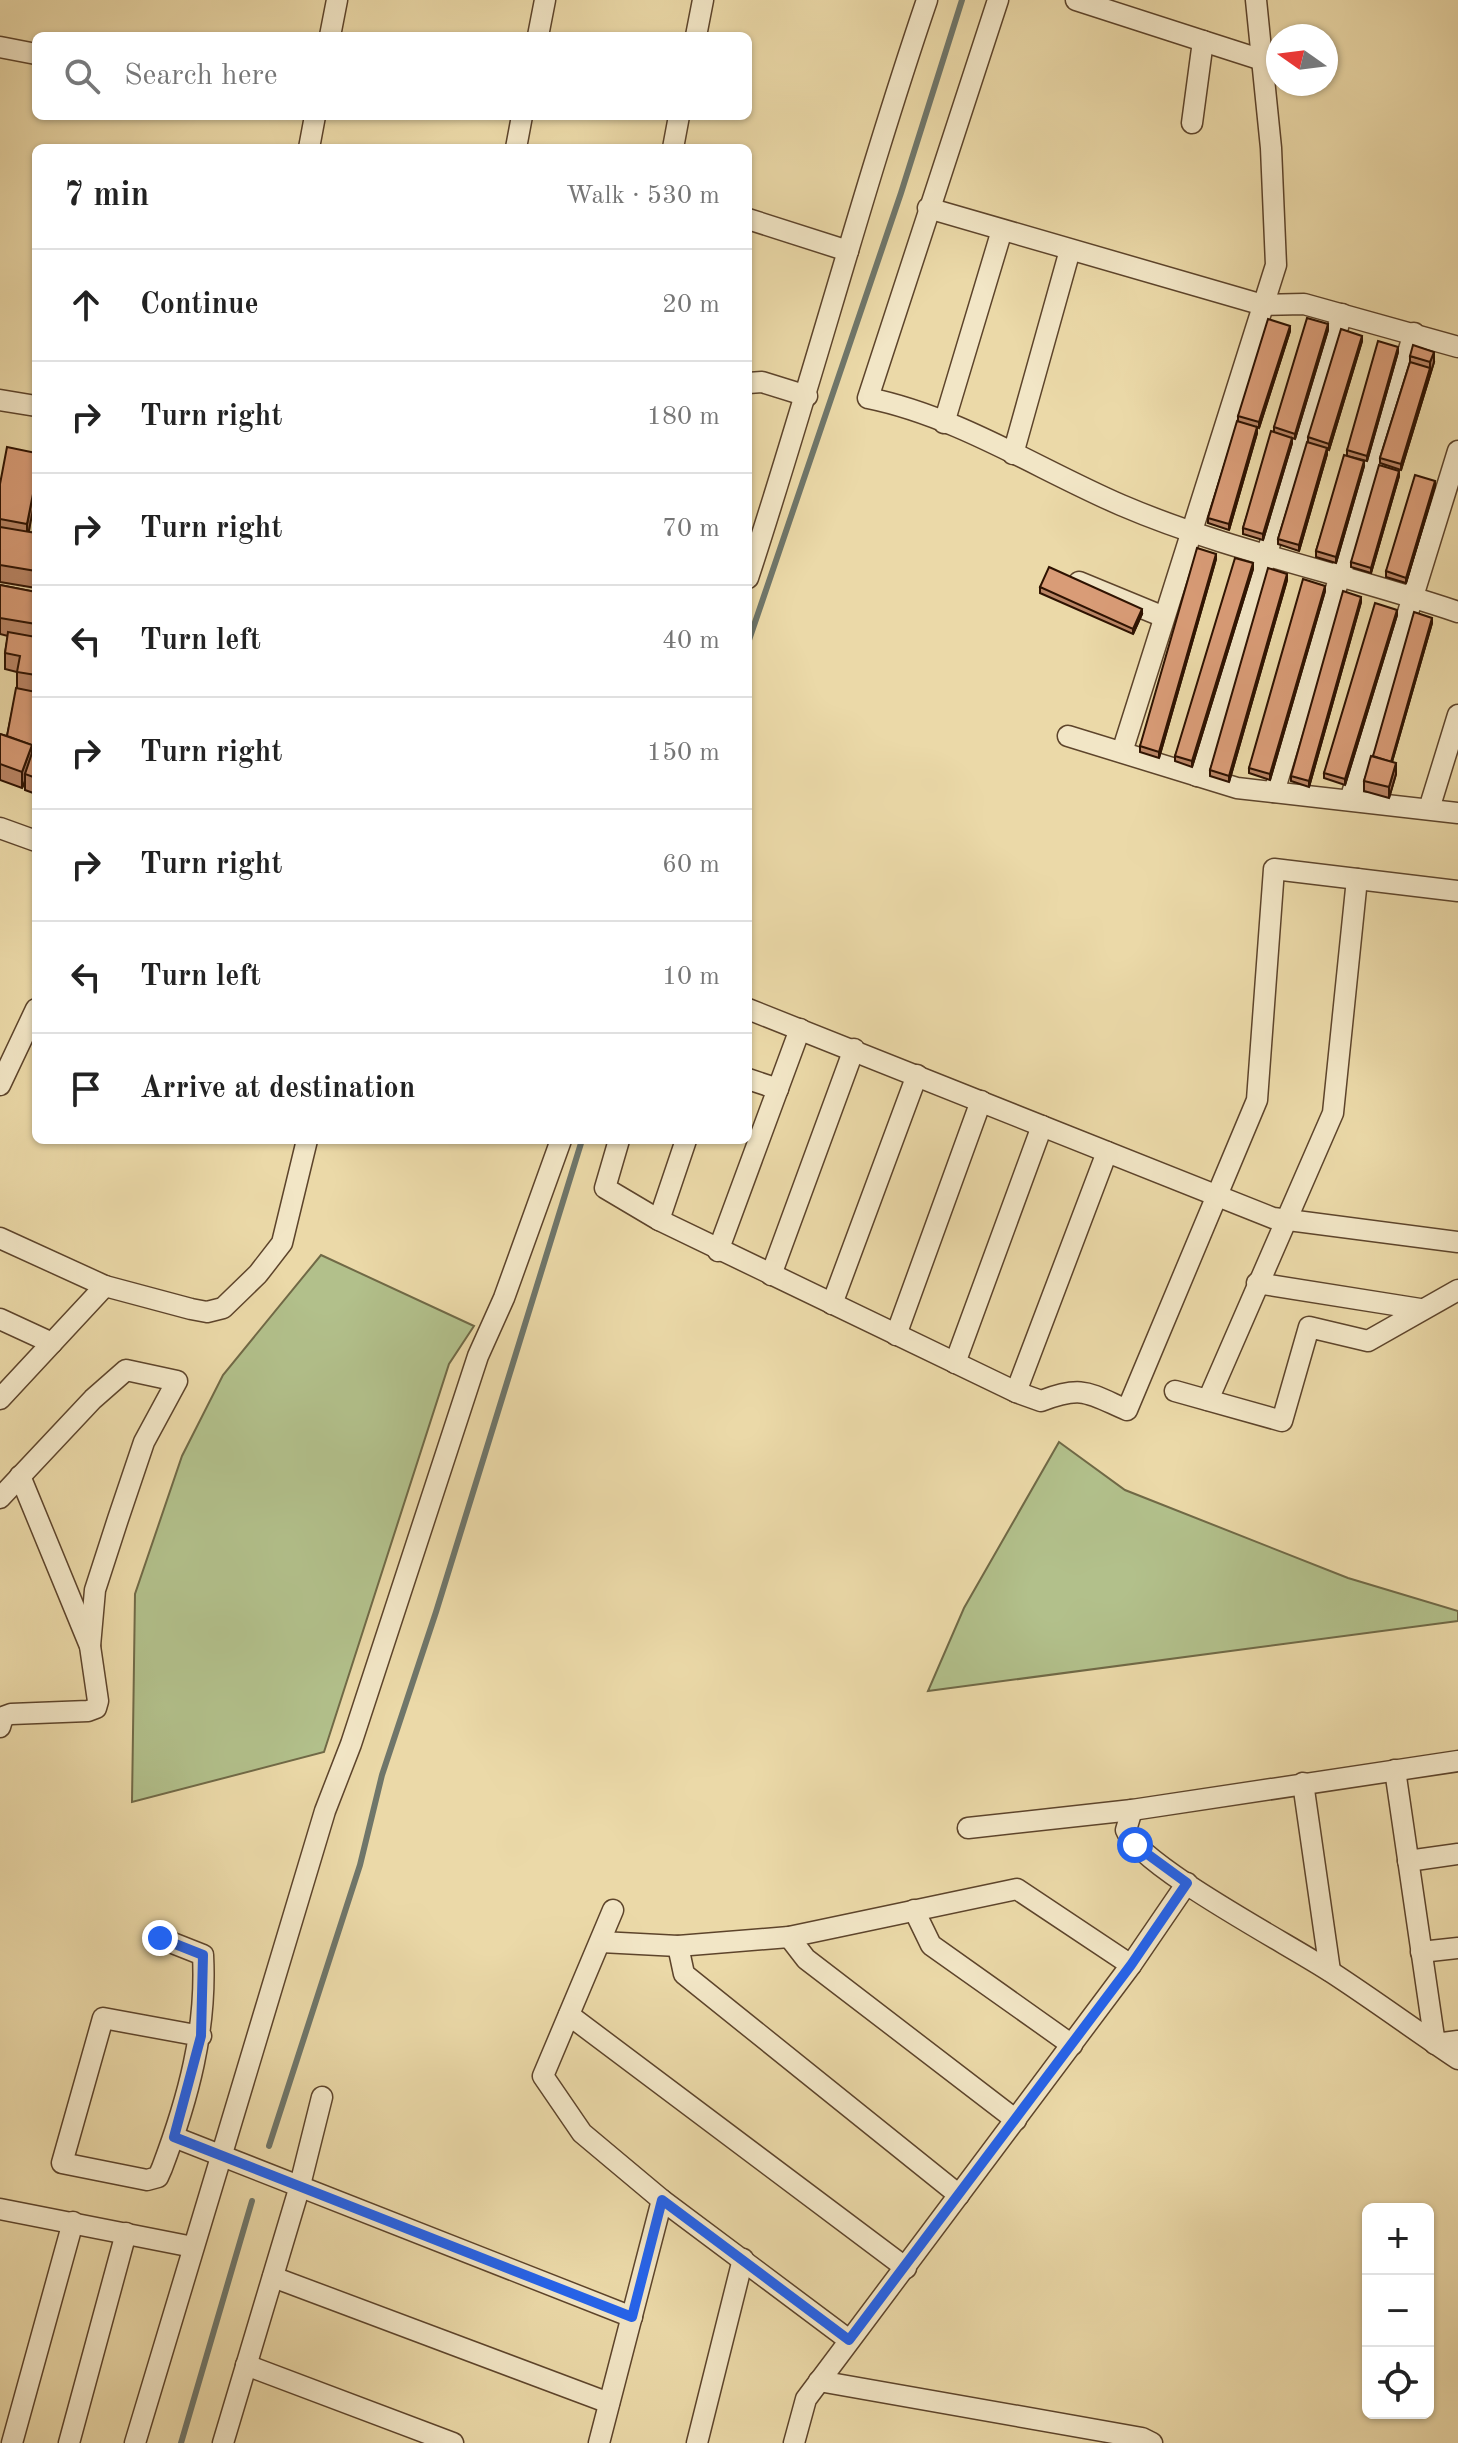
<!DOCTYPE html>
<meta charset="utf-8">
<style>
body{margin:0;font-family:"Old Standard TT",serif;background:#f2f2f2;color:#222}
.controls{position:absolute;right:24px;bottom:24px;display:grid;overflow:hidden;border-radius:12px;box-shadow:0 2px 6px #0004}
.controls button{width:72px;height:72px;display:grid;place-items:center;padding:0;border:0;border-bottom:2px solid #e0e0e0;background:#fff;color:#222;font:40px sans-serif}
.compass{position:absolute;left:1266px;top:24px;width:72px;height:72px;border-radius:50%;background:#fff;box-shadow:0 2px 6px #0004;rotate:284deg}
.stop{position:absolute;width:24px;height:24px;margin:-18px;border:6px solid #2563eb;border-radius:50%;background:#fff}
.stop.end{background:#2563eb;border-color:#fff;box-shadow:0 2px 8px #0008}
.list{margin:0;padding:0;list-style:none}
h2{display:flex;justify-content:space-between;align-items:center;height:104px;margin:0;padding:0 32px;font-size:34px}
h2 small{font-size:26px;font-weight:400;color:#767676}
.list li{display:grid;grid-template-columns:52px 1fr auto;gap:24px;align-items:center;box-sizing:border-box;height:112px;padding:0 32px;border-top:2px solid #e0e0e0}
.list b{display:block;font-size:30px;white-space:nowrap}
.list em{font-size:26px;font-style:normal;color:#767676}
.icon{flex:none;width:44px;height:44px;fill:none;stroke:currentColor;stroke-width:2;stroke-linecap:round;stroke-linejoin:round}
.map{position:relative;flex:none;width:1458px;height:2443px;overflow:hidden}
.search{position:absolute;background:#fff;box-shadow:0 2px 6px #0004;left:32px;top:32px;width:720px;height:88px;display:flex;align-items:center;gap:20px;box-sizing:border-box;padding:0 28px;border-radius:12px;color:#767676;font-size:30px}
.panel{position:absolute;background:#fff;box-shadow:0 2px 6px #0004;left:32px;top:144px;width:720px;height:1000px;border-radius:12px}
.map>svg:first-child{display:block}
.green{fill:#b2c08b;stroke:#706946;stroke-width:2}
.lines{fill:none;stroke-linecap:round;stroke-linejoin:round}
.stream{stroke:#6f766a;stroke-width:6}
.minor-casing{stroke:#5d442b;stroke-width:23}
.minor{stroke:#f2e6c6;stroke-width:20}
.wall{fill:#bb8666;stroke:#2e1201;stroke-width:2}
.shaded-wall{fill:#986d53;stroke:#2e1201;stroke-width:2}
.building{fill:#d99c77;stroke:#2e1201;stroke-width:2}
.route{stroke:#2563eb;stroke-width:10}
</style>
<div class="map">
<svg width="1458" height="2443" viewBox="0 0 1458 2443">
<rect width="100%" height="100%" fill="#ebd9a8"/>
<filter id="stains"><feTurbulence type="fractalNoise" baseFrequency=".0025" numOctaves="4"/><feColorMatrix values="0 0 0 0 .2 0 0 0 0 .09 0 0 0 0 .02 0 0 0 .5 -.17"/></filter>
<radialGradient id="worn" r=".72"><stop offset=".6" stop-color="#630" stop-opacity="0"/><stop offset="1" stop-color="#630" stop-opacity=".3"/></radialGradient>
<g class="green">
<path d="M321 1255 474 1326 449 1364 324 1752 132 1802 135 1594 182 1456 223 1375Z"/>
<path d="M1059 1442 1125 1490 1348 1578 1458 1611V1621L928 1691 964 1608Z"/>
</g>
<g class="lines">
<g class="stream">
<path d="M748 643 901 193 962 0"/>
<path d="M269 2146 360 1865 382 1775 436 1612 582 1140"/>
<path d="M181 2443 252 2201"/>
</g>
<defs>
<g id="minor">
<path d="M998 0 868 398C957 416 1038 469 1121 505 1228 551 1347 574 1458 612"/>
<path d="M1076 0 1203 41 1192 123"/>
<path d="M330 36 337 0"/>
<path d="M538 36 545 0"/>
<path d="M696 36 703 0"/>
<path d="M1203 41 1259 59"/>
<path d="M0 47 36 54"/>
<path d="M309 148 315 116"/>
<path d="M516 148 522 116"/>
<path d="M673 148 679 116"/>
<path d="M928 208 1263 305 1304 304 1458 347"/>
<path d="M748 219 848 251"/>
<path d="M748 383 762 382 807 396"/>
<path d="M0 400 36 406"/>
<path d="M944 423 1002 230"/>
<path d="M1013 454 1070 250"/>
<path d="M748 578C811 386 862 191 927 0"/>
<path d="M1079 582 1164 617"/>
<path d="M1068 736 1237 788 1458 813"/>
<path d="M1122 752 1276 265 1271 148 1256 0"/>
<path d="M1197 776 1342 314"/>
<path d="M1274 792 1414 333"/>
<path d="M1350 800 1458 451"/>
<path d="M1429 809 1458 715"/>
<path d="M0 828 36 841"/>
<path d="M748 1009 1273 1218 1458 1242"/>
<path d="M748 1079 778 1089"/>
<path d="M0 1085 36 1009"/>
<path d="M619 1140 605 1188 659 1220 1016 1392 1041 1401C1083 1385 1088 1393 1127 1410L1257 1100 1274 869 1458 891"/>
<path d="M659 1220 686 1140"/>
<path d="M0 1238 105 1286 191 1309 207 1312 223 1308 258 1274 282 1243 307 1140"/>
<path d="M718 1251 800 1029"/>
<path d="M771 1275 854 1049"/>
<path d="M1257 1283 1420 1309"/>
<path d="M832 1304 917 1075"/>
<path d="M0 1319 52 1343"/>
<path d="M896 1335 981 1101"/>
<path d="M955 1363 1042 1126"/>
<path d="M1175 1391 1282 1421 1309 1327 1368 1341 1458 1290"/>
<path d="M1016 1392 1107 1152"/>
<path d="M0 1399 105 1286"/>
<path d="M1208 1400 1333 1113 1357 879"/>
<path d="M0 1498 93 1399 126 1370 177 1381 144 1442 118 1519 95 1590 90 1646"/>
<path d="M0 1727 3 1717 11 1714 88 1711 96 1708 98 1701 90 1646 20 1476"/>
<path d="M1395 1770 1435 2044 1458 2041"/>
<path d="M1303 1783 1330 1971"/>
<path d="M1132 1810 1126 1830C1139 1866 1292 1946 1331 1972 1374 2000 1416 2031 1458 2059"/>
<path d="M968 1828 1132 1810 1458 1761"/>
<path d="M1408 1861 1458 1854"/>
<path d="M613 1910 543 2076 582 2133 662 2200 849 2340"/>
<path d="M914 1910 931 1945 1072 2045"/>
<path d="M789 1937 806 1959 1016 2120"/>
<path d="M160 1938 203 1955C207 2030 188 2099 162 2168L158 2177 147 2180 62 2163 103 2018 201 2036"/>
<path d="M601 1942 678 1946 789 1937 1017 1889 1131 1965"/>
<path d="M678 1946 684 1974 959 2195"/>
<path d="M1421 1952 1458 1948"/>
<path d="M569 2015 906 2268"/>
<path d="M174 2137 632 2317"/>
<path d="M0 2209 193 2247"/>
<path d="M273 2277 609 2403"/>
<path d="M246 2365 453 2443"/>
<path d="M819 2381 1142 2438 1152 2443"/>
<path d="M12 2443 73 2222"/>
<path d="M69 2443 126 2233"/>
<path d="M135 2443 325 1811 351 1744 478 1356 504 1298 561 1140"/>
<path d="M223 2443 299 2189 322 2097"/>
<path d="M599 2443 662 2200"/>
<path d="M697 2443 743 2259"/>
<path d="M794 2443 806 2399 1131 1965 1187 1883"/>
</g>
</defs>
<use href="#minor" class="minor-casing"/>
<use href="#minor" class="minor"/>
</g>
<g class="wall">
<path d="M1328 330 1295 439 1292 438V443L1263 540 1243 534V528L1274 432V427Z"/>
<path d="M1290 331 1259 428 1257 427V433L1229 530 1208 523V518L1238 421V416Z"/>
<path d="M1362 341 1329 450 1327 449V454L1299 551 1278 544V539L1308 443V437Z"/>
<path d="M1398 352 1367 461 1347 456 1364 466 1336 563 1316 557V551L1347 455V450Z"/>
<path d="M1410 356 1434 362 1401 470 1380 463V458L1410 362Z"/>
<path d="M36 453 29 532 36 533V588L0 582V484Z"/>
<path d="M1399 476 1371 573 1351 567V562Z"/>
<path d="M1435 486 1406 583 1386 577V571Z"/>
<path d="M1216 559 1159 758 1140 752V746Z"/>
<path d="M1253 569 1192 767 1175 761V756Z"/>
<path d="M1287 580 1229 782 1210 776V770Z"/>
<path d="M0 585 36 592V794L25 790V781L22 788 0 780V734L7 736 17 688V672L5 669V653L8 636 0 634Z"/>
<path d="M1040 587 1142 614 1133 634 1040 593Z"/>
<path d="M1325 591 1270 780 1249 773V768Z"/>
<path d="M1361 602 1309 787 1291 781V776Z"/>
<path d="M1397 615 1345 785 1324 778V773Z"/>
<path d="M1432 623 1392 762 1396 774 1389 798 1364 791V781L1373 756Z"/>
</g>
<g class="shaded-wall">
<path d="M1328 324V330L1295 439V434Z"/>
<path d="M1290 326V331L1259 428V422Z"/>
<path d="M1362 336V341L1329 450V444Z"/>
<path d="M1398 347V352L1367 461V456Z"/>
<path d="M1434 352V362L1401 470V464L1430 368V362Z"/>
<path d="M1257 427V433L1229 530V524Z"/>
<path d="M1292 438V443L1263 540V534Z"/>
<path d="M1327 448V454L1299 551V545Z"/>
<path d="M1364 461V466L1336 563V557Z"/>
<path d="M1399 471V476L1371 573V568Z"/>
<path d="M36 479V495L27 540V524Z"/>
<path d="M1435 481V486L1406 583V578Z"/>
<path d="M1216 554V559L1159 758V752Z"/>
<path d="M1253 563V569L1192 767V761Z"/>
<path d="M1287 574V580L1229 782V776Z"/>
<path d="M1325 586V591L1270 780V774Z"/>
<path d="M1361 597V602L1309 787V781Z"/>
<path d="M1142 609V614L1133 634V629Z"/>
<path d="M1397 610V615L1345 785V779Z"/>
<path d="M1432 618V623L1389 772V767Z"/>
<path d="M32 745V762L25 774V781L22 788V772Z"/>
<path d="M1396 763V774L1389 798V787Z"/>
</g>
<g class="building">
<path d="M1307 318 1328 324 1295 434 1274 427Z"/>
<path d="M1268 319 1290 326 1259 422 1238 416Z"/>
<path d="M1341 329 1362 336 1329 444 1308 437Z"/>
<path d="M1378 341 1398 347 1367 456 1347 450Z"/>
<path d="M1413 345 1434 352 1430 362 1410 356Z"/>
<path d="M1410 362 1430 368 1401 464 1380 458Z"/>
<path d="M1237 421 1257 427 1229 524 1208 518Z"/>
<path d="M1271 431 1292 438 1263 534 1243 528Z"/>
<path d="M1307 442 1327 448 1299 545 1278 539Z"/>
<path d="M7 447 36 453V479L27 524 0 519V484Z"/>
<path d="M1344 455 1364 461 1336 557 1316 551Z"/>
<path d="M1379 465 1399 471 1371 568 1351 562Z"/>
<path d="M1415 475 1435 481 1406 578 1386 571Z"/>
<path d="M0 527 36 533V571L0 565Z"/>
<path d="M1197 548 1216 554 1159 752 1140 746Z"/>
<path d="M1235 558 1253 563 1192 761 1175 756Z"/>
<path d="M1049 567 1142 609 1133 629 1040 587Z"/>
<path d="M1268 568 1287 574 1229 776 1210 770Z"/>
<path d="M1303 579 1325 586 1270 774 1249 768Z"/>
<path d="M0 585 36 592V624L0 618Z"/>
<path d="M1343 591 1361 597 1309 781 1291 776Z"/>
<path d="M1375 603 1397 610 1345 779 1324 773Z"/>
<path d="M1414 612 1432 618 1391 762 1373 756Z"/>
<path d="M8 632 36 637V675L17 672 20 656 5 653Z"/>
<path d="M16 688 36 692V741L34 747H31L32 745 7 736Z"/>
<path d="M0 734 32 745 22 772 0 764Z"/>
<path d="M36 741V778L25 774Z"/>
<path d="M1371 756 1396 763 1389 787 1364 781Z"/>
</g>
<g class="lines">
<path class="route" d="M160 1938 203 1955 201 2036 174 2137 632 2317 662 2200 849 2340 1131 1965 1187 1883 1135 1845"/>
</g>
<rect width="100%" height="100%" filter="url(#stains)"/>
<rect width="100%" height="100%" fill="url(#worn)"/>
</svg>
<div class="controls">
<button>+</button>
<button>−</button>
<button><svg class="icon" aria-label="locate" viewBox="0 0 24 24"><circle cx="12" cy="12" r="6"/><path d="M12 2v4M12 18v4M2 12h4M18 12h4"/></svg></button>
</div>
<svg class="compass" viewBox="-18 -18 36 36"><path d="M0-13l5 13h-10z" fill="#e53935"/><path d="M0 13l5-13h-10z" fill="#767676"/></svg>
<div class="stop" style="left:1135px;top:1845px"></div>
<div class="stop end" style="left:160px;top:1938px"></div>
<div class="search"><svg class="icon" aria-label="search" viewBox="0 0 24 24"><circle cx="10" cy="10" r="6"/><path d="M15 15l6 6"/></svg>Search here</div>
<section class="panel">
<h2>7 min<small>Walk · 530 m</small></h2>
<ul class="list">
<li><svg class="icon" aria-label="ahead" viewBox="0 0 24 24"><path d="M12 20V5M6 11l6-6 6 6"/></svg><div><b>Continue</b></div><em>20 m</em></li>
<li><svg class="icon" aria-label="right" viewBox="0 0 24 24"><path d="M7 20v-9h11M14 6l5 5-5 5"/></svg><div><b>Turn right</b></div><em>180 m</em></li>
<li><svg class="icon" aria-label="right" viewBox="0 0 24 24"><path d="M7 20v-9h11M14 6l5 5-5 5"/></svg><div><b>Turn right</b></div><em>70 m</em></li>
<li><svg class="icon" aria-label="left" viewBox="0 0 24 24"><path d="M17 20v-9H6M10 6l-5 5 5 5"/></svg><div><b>Turn left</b></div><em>40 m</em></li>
<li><svg class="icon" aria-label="right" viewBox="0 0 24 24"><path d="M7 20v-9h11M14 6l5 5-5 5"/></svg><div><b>Turn right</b></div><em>150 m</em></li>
<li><svg class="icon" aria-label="right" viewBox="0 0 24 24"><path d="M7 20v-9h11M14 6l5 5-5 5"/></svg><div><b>Turn right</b></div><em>60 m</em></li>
<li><svg class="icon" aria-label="left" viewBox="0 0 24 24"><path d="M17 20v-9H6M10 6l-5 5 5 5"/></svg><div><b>Turn left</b></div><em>10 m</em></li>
<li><svg class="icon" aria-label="arrive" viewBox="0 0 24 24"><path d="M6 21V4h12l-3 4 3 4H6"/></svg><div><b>Arrive at destination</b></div></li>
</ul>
</section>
</div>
